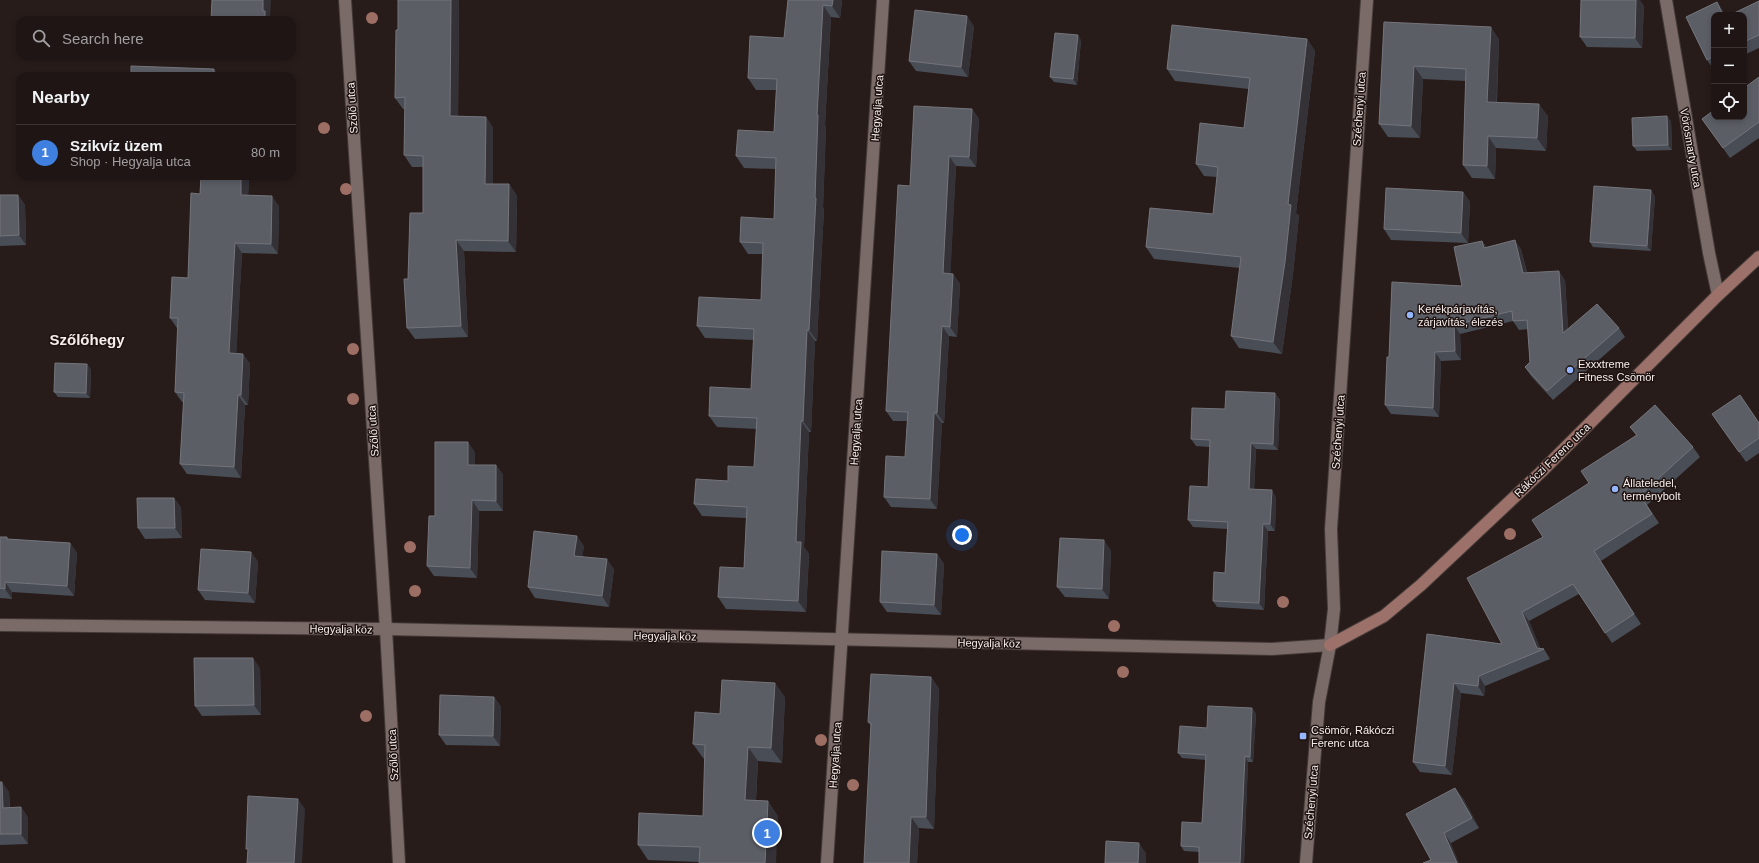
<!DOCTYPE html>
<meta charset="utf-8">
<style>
body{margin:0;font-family:Helvetica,sans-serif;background:#261e1d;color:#f1f3f6}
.controls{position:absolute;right:12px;top:12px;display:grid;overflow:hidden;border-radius:8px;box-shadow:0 2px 6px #0003}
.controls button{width:36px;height:36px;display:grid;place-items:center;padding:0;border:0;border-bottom:1px solid #3c3434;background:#1e1514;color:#f1f3f6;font:20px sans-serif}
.you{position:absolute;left:962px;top:535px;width:14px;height:14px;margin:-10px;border:3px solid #fff;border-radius:50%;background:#1a73e8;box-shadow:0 0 0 6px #1a73e833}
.badge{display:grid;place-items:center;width:26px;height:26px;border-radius:50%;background:#95b6fd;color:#fff;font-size:13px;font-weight:700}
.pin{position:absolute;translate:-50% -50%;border:2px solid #fff;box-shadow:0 1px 4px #0006}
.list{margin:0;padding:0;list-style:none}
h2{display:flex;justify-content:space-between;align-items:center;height:52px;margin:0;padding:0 16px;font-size:17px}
h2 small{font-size:13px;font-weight:400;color:#a19fa0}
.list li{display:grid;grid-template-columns:26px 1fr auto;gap:12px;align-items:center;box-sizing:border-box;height:56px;padding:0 16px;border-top:1px solid #3c3434}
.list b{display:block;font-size:15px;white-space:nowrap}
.list p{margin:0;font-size:13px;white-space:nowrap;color:#a19fa0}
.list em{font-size:13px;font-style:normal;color:#a19fa0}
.icon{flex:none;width:22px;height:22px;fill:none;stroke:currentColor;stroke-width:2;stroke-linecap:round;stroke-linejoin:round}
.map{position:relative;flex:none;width:1759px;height:863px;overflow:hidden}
.search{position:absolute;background:#1e1514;box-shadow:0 2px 6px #0003;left:16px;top:16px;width:280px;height:44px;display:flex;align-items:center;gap:10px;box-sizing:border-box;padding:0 14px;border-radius:12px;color:#a19fa0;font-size:15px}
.panel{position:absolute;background:#1e1514;box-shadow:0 2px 6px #0003;left:16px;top:72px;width:280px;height:108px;border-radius:12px}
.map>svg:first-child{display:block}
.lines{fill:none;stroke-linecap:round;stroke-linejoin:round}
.street-casing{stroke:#433a38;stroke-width:14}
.secondary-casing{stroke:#433a38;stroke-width:14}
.street{stroke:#7a6b68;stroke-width:12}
.secondary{stroke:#9b7169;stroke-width:12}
.tree{fill:#9d6e64}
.wall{fill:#494d56}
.shaded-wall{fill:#343237}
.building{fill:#5c5e66;stroke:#74757b}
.poi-dot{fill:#95b6fd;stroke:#1e1311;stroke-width:1.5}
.labels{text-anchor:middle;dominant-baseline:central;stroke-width:3;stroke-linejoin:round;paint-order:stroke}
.street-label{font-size:11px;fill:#f7eeec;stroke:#1e1311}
.poi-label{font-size:11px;fill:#f7eeec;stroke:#1e1311;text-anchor:start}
.district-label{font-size:15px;font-weight:bold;fill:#f7eeec;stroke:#1e1311}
</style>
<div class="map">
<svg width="1759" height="863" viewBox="0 0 1759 863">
<rect width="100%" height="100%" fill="#281c1a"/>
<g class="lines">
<defs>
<g id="street">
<path d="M345 0 386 629 399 863"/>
<path d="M1666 0 1709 253 1718 295"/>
<path d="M0 625 386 629 1272 649 1330 645"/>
<path d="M827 863 883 0"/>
<path d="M1306 863 1319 702 1330 645 1334 609 1331 529 1367 0"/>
</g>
<path id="secondary" d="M1330 645 1384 616 1421 585 1541 472 1718 295 1759 257"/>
</defs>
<use href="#street" class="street-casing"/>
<use href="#secondary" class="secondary-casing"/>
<use href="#street" class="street"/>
<use href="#secondary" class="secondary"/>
</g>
<g class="tree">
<circle cx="372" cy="18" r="6"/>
<circle cx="324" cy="128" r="6"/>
<circle cx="346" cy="189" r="6"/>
<circle cx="353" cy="349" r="6"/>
<circle cx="353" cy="399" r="6"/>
<circle cx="1510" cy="534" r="6"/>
<circle cx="410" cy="547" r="6"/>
<circle cx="415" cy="591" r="6"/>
<circle cx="1283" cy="602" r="6"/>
<circle cx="1114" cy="626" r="6"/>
<circle cx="1123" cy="672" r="6"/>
<circle cx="366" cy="716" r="6"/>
<circle cx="821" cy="740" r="6"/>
<circle cx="853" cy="785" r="6"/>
</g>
<g class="wall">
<path d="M398 0H475H459L458 116 486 117 493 128V184H509L517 196 516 252 464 251 468 337 415 339 407 328 408 279 423 213V167H412L404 155 405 109H403L395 98 398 30Z"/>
<path d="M788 0H842L840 18 831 17 825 125 826 127 823 207 824 209 817 341H815L811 432H809L804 547 809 554 806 612 726 609 718 597 744 568 746 518 702 516 694 504 728 481 754 467 756 429 717 427 709 416 751 389 754 340 705 338 697 326 761 300 763 254H748L740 242 774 219 776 169 744 168 736 156 774 132 776 90H756L748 78 784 38Z"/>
<path d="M1759 1V48L1744 55V15Z"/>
<path d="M1717 2 1725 15H1714V70L1707 60 1686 17Z"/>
<path d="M1644 6 1642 48 1587 47 1580 37Z"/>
<path d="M1384 22 1499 39 1497 102 1548 116 1546 151 1496 148 1495 179 1472 178 1463 165 1466 81 1423 79 1420 138 1388 137 1379 124Z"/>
<path d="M974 26 968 77 916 71 909 61Z"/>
<path d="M1307 39 1315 51 1296 213 1299 216 1293 274 1282 354 1239 348 1231 336 1240 268 1154 259 1146 247 1213 214 1217 177 1204 176 1196 164 1244 128 1249 89 1175 81 1167 69Z"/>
<path d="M1081 40 1077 85 1054 82 1050 77Z"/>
<path d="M215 56H271V60L217 58Z"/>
<path d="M1759 77V138L1730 158 1702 119Z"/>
<path d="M972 109 979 119 976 167 956 166 950 274H953L960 284 957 337 949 336 944 423H942L937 509 891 507 884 497 905 457 907 421H893L886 411 910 186Z"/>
<path d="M1671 121 1672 150 1637 151 1633 146Z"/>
<path d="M201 176H249L248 195 279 206 278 254 242 253 236 353 243 354 250 364 248 405H245L241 478 187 474 180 464 184 402H182L175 392 178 328H177L170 318 188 278 200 194Z"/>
<path d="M1463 192 1470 202 1468 243 1391 240 1384 229Z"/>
<path d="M0 195H18L25 205 26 245 0 246Z"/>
<path d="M1655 196 1651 251 1593 247 1590 242Z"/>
<path d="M1482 241 1487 248 1521 249 1527 272 1565 280 1568 329 1619 328 1625 337 1553 400 1531 376 1525 367 1530 362 1528 329 1519 330 1513 321 1460 334 1461 360 1441 361 1439 417 1391 414 1385 405 1389 357 1462 286Z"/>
<path d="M87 364 91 370 90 398 58 397 54 392Z"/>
<path d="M1275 393 1280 400 1278 450 1256 449 1254 489 1276 497 1275 531H1268L1264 610 1217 607 1213 601 1225 573 1227 529 1193 527 1188 520 1208 487 1210 447 1196 446 1191 439 1225 409Z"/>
<path d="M1712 414 1759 423V453L1746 462Z"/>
<path d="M1630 427 1693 447 1700 457 1647 505 1659 523 1601 561 1641 624 1612 643 1579 594 1529 621 1540 648 1544 649 1550 659 1485 686 1484 696 1461 693 1452 775 1420 772 1413 762 1427 634 1502 644 1543 537 1589 483 1636 435Z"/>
<path d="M475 452V465H496L503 475V511H479L477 578 434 576 427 566 435 516Z"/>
<path d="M174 498 181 508 182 538 145 539 138 528Z"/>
<path d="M0 537 8 539 70 543 77 553 74 596 12 592V599L0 598Z"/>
<path d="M584 546 582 556 614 569 609 607 535 598 528 587Z"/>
<path d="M1111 550 1109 599 1065 597 1057 587Z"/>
<path d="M251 552 258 562 255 603 205 600 198 590Z"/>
<path d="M937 554 944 564 941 615 887 612 880 602Z"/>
<path d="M260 668 261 715 202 716 195 706Z"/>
<path d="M931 677 939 689 934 829 919 828 917 863 871 726 868 722Z"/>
<path d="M494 697 501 707 500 746 446 745 439 735Z"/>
<path d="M785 697 782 763 758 761 756 801 778 816 699 862 648 860 638 845 703 816 705 759 703 758 693 744 720 714Z"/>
<path d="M1252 708 1256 714 1253 762H1248L1244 863H1199V852L1184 851 1181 846 1202 823 1206 760 1182 758 1178 753 1207 728Z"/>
<path d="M0 782 9 792 10 808 21 807 28 818V844L0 845Z"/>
<path d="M1463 798 1479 828 1451 843 1431 860 1406 814Z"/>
</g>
<g class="shaded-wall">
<path d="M263 0H271L270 18 272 20H265L263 11Z"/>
<path d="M451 0H459L458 127 450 116Z"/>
<path d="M833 0H842L840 18 832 6Z"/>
<path d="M1636 0H1640L1644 6 1642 48 1635 38Z"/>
<path d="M1717 2 1724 12 1725 15H1723Z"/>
<path d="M823 5 831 17 825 125 826 127 823 207 824 209 817 341 809 330 815 198 817 115Z"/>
<path d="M967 16 974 26 968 77 961 67Z"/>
<path d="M1491 27 1499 39 1496 114 1487 102Z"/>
<path d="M1078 35 1081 40 1077 85 1073 79Z"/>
<path d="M1307 39 1315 51 1296 213 1299 216 1293 274 1282 354 1273 342 1288 204Z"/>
<path d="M268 56H271V60Z"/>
<path d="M1414 66 1423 79 1420 138 1411 126Z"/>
<path d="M214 69 219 76H214Z"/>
<path d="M1539 104 1548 116 1546 151 1537 138Z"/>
<path d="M972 109 979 119 976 167 969 157Z"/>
<path d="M1667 116 1671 121 1672 150 1668 145Z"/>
<path d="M486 117 493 128V195L485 184Z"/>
<path d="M1488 136 1496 148 1495 179 1487 166Z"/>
<path d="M949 156 956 166 950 284 943 273Z"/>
<path d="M241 176H249L248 205 241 195Z"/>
<path d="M509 184 517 196 516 252 508 241Z"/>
<path d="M1651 190 1655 196 1651 251 1647 246Z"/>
<path d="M1463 192 1470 202 1468 243 1461 233Z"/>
<path d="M18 195 25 205 26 245 19 235Z"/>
<path d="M272 196 279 206 278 254 271 244Z"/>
<path d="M456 240 464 251 468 337 461 326Z"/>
<path d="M1515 240 1521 249 1529 281 1523 273Z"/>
<path d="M1482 241 1488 250 1484 248Z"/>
<path d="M235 243 242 253 236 363 229 353Z"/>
<path d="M1559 271 1565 280 1569 342 1563 333Z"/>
<path d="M953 274 960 284 957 337 950 327Z"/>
<path d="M1454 325 1460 334 1461 360 1455 351Z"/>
<path d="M942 326 949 336 944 423 937 413Z"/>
<path d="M807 330 815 341 811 432 803 421Z"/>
<path d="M1435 352 1441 361 1439 417 1433 408Z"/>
<path d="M243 354 250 364 248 405 241 395Z"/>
<path d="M87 364 91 370 90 398 86 393Z"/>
<path d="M1275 393 1280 400 1278 450 1273 444Z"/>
<path d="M238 395 245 405 241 478 234 467Z"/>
<path d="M934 413 942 423 937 509 930 499Z"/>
<path d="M801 421 809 432 804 547 809 554 806 612 798 601 796 542Z"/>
<path d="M468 442 475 452V475L468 465Z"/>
<path d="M1251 443 1256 449 1254 496 1249 489Z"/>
<path d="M496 465 503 475V511L496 501Z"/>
<path d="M1272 490 1276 497 1275 531 1270 524Z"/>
<path d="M174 498 181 508 182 538 175 528Z"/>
<path d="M472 500 479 511 477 578 470 568Z"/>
<path d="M1263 524 1268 531 1264 610 1259 603Z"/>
<path d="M577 536 584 546 581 566 574 556Z"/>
<path d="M1104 540 1111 550 1109 599 1102 589Z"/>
<path d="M70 543 77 553 74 596 67 586Z"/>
<path d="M1594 551 1601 561 1641 624 1634 614Z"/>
<path d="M251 552 258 562 255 603 248 593Z"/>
<path d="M937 554 944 564 941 615 934 605Z"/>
<path d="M607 559 614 569 609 607 602 596Z"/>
<path d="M5 582 12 592V599L5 589Z"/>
<path d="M1522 612 1529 621 1541 650 1537 648Z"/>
<path d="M253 658 260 668 261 715 254 705Z"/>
<path d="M1479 676 1485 686 1484 696 1478 686Z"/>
<path d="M931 677 939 689 934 829 926 817Z"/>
<path d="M775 683 785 697 782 763 771 748Z"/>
<path d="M1454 683 1461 693 1452 775 1445 766Z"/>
<path d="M494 697 501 707 500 746 493 736Z"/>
<path d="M1252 708 1256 714 1253 762 1250 757Z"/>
<path d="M748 747 758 761 755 815 745 800Z"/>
<path d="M1245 756 1248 762 1244 863H1240Z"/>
<path d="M2 782 9 792 10 818 3 808Z"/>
<path d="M1455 788 1463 798 1479 828 1472 818Z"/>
<path d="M298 799 305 809 302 863H294Z"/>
<path d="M768 801 778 816 776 863H765Z"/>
<path d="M21 807 28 818V844L21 834Z"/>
<path d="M911 817 919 828 917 863H909Z"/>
<path d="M1444 833 1451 843 1459 863H1457Z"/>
<path d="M1139 843 1146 853V863H1138Z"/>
</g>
<g class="building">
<path d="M212 0H263V11H265V20H211Z"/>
<path d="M398 0H451L450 116 486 117 485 184H509L508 241 456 240 461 326 407 328 404 279H408L410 213H423V156L404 155 405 97 395 98 396 30H398Z"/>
<path d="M788 0H833L832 6 823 5 817 115H818L815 198H816L809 330H807L803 421H801L796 542H801L798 601 718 597 720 567 744 568 747 507 694 504 696 479 728 481V466L754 467 757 418 709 416 710 387 751 389 754 329 697 326 699 297 761 300 763 243 740 242 741 217 774 219 776 158 736 156 738 130 774 132 777 79 748 78 750 36 784 38Z"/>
<path d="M1581 0H1636L1635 38 1580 37Z"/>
<path d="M1759 1V35L1744 42V15H1730Z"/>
<path d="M1717 2 1723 15H1714V56L1707 60 1686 17Z"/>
<path d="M915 10 967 16 961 67 909 61Z"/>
<path d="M1384 22 1491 27 1487 102 1539 104 1537 138 1488 136 1487 166 1463 165 1466 69 1414 66 1411 126 1379 124Z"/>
<path d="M1172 25 1307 39 1288 204 1291 205 1285 262 1273 342 1231 336 1241 257 1146 247 1150 208 1213 214 1218 167 1196 164 1200 123 1244 128 1250 78 1167 69Z"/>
<path d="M1055 33 1078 35 1073 79 1050 77Z"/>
<path d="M131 66 214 69V76H131Z"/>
<path d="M1759 77V122L1723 148 1702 119 1714 110V117H1744V88Z"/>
<path d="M914 106 972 109 969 157 949 156 943 273 953 274 950 327 942 326 937 413H934L930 499 884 497 886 456 905 457 908 412 886 411 898 185 910 186Z"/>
<path d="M1667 116 1668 145 1633 146 1632 118Z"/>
<path d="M201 176H241V195L272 196 271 244 235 243 229 353 243 354 241 395H238L234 467 180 464 184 393 175 392 178 318H170L172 277 188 278 191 193 200 194Z"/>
<path d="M1594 186 1651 190 1647 246 1590 242Z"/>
<path d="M1386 188 1463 192 1461 233 1384 229Z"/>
<path d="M0 195H18L19 235 0 236Z"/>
<path d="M1515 240 1523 273 1559 271 1563 333 1597 304 1619 328 1547 391 1525 367 1530 362 1527 320 1513 321 1512 311 1454 325 1455 351 1435 352 1433 408 1385 405 1387 357H1389L1392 282 1462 286 1454 247 1482 241 1484 248Z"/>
<path d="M55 363 87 364 86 393 54 392Z"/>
<path d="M1226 391 1275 393 1273 444 1251 443 1249 489 1272 490 1270 524H1263L1259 603 1213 601 1214 572 1225 573 1228 522 1188 520 1190 486 1208 487 1210 440 1191 439 1192 408 1225 409Z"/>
<path d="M1740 395 1759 423V438L1739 452 1712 414Z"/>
<path d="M1655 405 1693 447 1640 495 1652 514 1594 551 1634 614 1605 633 1573 584 1522 612 1537 648 1544 649 1479 676 1478 686 1454 683 1445 766 1413 762 1427 634 1502 644 1467 578 1543 537 1532 520 1589 483 1581 471 1637 435 1630 427Z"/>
<path d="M435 442H468V465H496V501L472 500 470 568 427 566 429 516H435Z"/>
<path d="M137 498H174L175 528H138Z"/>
<path d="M534 531 577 536 574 556 607 559 602 596 528 587Z"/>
<path d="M0 537H7V539L70 543 67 586 5 582V589L0 588Z"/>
<path d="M1060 538 1104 540 1102 589 1057 587Z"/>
<path d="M201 549 251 552 248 593 198 590Z"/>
<path d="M882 551 937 554 934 605 880 602Z"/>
<path d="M194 658H253L254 705 195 706Z"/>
<path d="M871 674 931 677 926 817H911L909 863H864L871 723 868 722Z"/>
<path d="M722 680 775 683 771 748 748 747 745 800 768 801 765 863H699L700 847 638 845 639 813 703 816 705 745 693 744 695 712 720 714Z"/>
<path d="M440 695 494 697 493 736 439 735Z"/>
<path d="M1208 706 1252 708 1250 757 1245 756 1240 863H1199V847L1181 846 1182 822 1202 823 1206 755 1178 753 1180 726 1207 728Z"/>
<path d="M0 782H2L3 808 21 807V834H0Z"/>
<path d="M1455 788 1472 818 1444 833 1457 863H1423L1431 860 1406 814Z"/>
<path d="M248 796 298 799 294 863H247L248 849H246Z"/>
<path d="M1106 841 1139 843 1138 863H1105Z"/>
</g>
<g class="poi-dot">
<circle cx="1410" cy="315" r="4"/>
<circle cx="1570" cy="370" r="4"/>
<circle cx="1615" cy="489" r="4"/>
<rect x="1299" y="732" width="8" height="8" rx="2"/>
</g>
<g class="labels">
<g class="street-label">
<text transform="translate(352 108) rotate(-94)">Szőlő utca</text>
<text transform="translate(877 108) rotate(-86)">Hegyalja utca</text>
<text transform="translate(1359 109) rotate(-86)">Széchenyi utca</text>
<text transform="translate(1691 148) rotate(80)">Vörösmarty utca</text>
<text transform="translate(373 431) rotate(-94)">Szőlő utca</text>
<text transform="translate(856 432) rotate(-86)">Hegyalja utca</text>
<text transform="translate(1338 432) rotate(-86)">Széchenyi utca</text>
<text transform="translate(1552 460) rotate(-44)">Rákóczi Ferenc utca</text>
<text transform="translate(341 629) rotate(1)">Hegyalja köz</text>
<text transform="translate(665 636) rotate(1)">Hegyalja köz</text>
<text transform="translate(989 643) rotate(1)">Hegyalja köz</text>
<text transform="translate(393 755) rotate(-93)">Szőlő utca</text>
<text transform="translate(835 755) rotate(-86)">Hegyalja utca</text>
<text transform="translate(1311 802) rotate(-85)">Széchenyi utca</text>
</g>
<g class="poi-label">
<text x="1418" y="309">Kerékpárjavítás,<tspan x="1418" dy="13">zárjavítás, élezés</tspan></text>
<text x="1578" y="364">Exxxtreme<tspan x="1578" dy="13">Fitness Csömör</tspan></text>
<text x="1623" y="483">Állateledel,<tspan x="1623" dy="13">terménybolt</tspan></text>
<text x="1311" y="730">Csömör, Rákóczi<tspan x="1311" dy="13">Ferenc utca</tspan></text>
</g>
<g class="district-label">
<text x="87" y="339">Szőlőhegy</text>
</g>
</g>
</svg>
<div class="controls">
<button>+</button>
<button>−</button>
<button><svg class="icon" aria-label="locate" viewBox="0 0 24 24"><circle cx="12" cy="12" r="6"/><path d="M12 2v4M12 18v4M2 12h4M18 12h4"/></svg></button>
</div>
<div class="you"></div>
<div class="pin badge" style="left:767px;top:833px;background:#3f7fe0">1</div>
<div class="search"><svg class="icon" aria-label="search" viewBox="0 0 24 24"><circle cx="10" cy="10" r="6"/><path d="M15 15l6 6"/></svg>Search here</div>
<section class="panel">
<h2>Nearby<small></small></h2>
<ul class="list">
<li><span class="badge" style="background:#3f7fe0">1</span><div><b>Szikvíz üzem</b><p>Shop · Hegyalja utca</p></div><em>80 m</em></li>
</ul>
</section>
</div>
